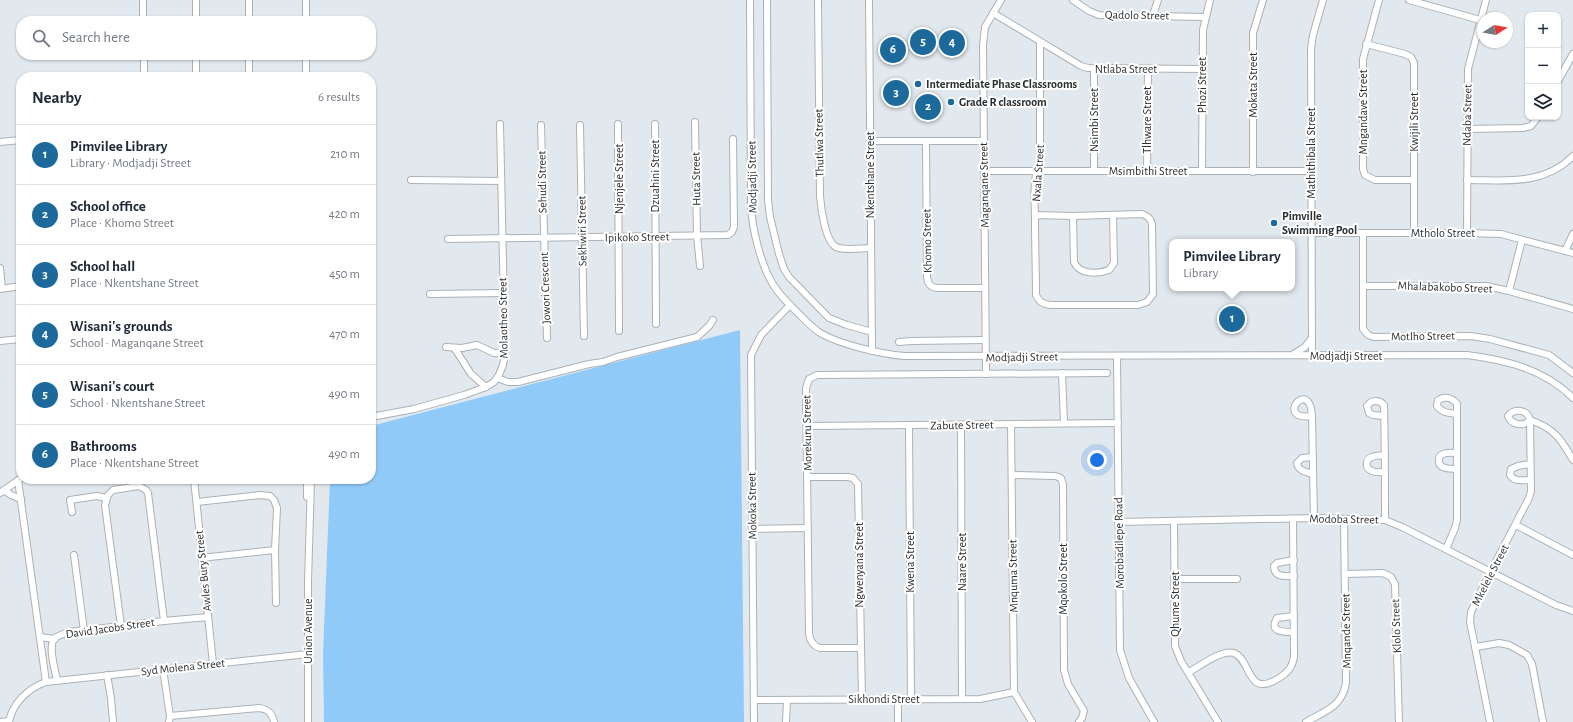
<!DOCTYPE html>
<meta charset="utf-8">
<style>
body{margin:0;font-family:"Alegreya Sans",sans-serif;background:#f2f2f3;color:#1f2937}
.controls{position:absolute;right:12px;top:12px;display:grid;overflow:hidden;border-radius:8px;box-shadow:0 1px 3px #0004}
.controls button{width:36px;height:36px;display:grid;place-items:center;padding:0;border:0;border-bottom:1px solid #e0e1e3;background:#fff;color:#1f2937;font:20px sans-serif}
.compass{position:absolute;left:1477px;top:12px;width:36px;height:36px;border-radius:50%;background:#fff;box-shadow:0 1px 3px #0004;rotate:79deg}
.you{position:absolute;left:1097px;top:460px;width:14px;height:14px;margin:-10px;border:3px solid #fff;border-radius:50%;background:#1a73e8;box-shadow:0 0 0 6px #1a73e833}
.badge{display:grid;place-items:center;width:26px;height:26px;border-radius:50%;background:#1c6a9c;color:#fff;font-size:13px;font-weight:700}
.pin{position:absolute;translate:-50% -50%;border:2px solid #fff;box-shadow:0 1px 4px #0006}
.popup{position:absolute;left:1169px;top:239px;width:126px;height:52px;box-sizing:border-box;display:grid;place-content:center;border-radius:8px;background:#fff;filter:drop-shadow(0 1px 3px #0005);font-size:13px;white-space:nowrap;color:#747a83}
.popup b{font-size:15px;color:#1f2937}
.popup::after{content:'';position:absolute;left:50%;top:100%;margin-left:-8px;border:8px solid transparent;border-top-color:#fff}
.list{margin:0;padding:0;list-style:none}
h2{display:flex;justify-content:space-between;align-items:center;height:52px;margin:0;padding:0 16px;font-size:17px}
h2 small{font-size:13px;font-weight:400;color:#747a83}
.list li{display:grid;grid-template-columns:26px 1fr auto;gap:12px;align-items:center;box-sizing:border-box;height:60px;padding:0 16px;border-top:1px solid #e0e1e3}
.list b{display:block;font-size:15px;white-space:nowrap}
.list p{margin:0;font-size:13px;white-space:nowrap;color:#747a83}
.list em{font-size:13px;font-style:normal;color:#747a83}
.icon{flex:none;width:22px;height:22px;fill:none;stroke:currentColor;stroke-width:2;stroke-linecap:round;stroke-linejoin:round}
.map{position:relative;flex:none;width:1573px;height:722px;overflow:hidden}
.search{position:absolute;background:#fff;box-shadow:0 1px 3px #0004;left:16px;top:16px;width:360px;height:44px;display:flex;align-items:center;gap:10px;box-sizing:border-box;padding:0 14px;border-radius:16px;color:#747a83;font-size:15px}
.panel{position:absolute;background:#fff;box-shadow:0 1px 3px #0004;left:16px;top:72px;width:360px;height:412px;border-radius:16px}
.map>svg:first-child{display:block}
.green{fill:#90caf8}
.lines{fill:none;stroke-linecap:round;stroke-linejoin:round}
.minor-casing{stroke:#abb2b7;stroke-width:8}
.minor{stroke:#fff;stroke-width:6}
.poi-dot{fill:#1c6a9c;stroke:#fff;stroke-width:1.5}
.labels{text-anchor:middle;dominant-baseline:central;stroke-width:4;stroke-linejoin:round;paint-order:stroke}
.street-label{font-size:12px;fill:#2c2f31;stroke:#fff}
.poi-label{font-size:12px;font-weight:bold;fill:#2c2f31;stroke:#fff;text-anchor:start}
</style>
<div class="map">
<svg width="1573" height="722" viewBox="0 0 1573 722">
<rect width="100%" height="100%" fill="#e2e9ee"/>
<path class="green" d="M740 330 744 722H324L323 654 330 479H371V426Z"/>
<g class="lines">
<defs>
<g id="minor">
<path d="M143 0V21"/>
<path d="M196 0V21"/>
<path d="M249 0V21"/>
<path d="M750 0 751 205C752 229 761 266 774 286 781 297 790 305 799 314 806 321 813 329 822 334 842 345 881 354 904 356L1467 355C1506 360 1544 369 1573 398"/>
<path d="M767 0 768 200 770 217 779 254 784 269 789 277 829 318 847 325 872 332"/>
<path d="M818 0 820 196C821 208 825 241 836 247 845 251 861 248 871 248"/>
<path d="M869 0 872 351"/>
<path d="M1073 0 1089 11 1099 15 1205 17"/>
<path d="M1379 0 1363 59V169L1365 175 1375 180H1414"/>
<path d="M1409 0 1480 20"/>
<path d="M993 13 1081 66 1088 68 1202 69"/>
<path d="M1153 15 1158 0"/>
<path d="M306 21V0"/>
<path d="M1366 44 1405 54 1411 57 1414 63V233"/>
<path d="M144 55V77"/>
<path d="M196 55V77"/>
<path d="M249 55V77"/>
<path d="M306 77V55"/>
<path d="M1558 81 1573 54"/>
<path d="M695 122 697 235 700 266"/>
<path d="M618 124 619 331"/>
<path d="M655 124 656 324"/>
<path d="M541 125 547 338"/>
<path d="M580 125 584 336"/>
<path d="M1467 129 1523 128 1531 126 1538 117"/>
<path d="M870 141H984"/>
<path d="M926 141 927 277C928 284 930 287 937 288H985"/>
<path d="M0 142 21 140"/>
<path d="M1147 170 1148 69"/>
<path d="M984 171H1311"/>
<path d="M1094 171V69"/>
<path d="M1202 171 1203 30 1210 0"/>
<path d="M1253 172V33L1263 0"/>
<path d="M411 180 501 181"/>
<path d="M1467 180C1506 180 1543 186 1573 156"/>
<path d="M1035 215 1073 216 1142 214C1148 216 1151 219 1152 224L1153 294 1147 302 1138 305H1050C1043 304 1039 302 1036 295 1036 271 1035 246 1035 222 1035 202 1032 179 1040 161V42"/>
<path d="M1073 216 1074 262C1079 275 1098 274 1109 270L1114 263 1113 215"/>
<path d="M1311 233H1467L1501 234 1573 253"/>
<path d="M1363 233V329L1368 335 1374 337 1471 336 1490 339 1549 355 1573 373"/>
<path d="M1467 233 1468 69 1486 0"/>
<path d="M448 239 728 235 732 232 734 227 733 139"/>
<path d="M1565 251 1573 234"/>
<path d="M0 268 2 288"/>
<path d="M1363 286H1486L1509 291 1573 309"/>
<path d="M0 289 21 286"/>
<path d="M1509 291 1522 240"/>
<path d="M430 294 503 293"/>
<path d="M0 341 21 339"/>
<path d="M899 342 911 341 985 340"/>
<path d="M446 347 462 348 477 345 494 353 505 354"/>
<path d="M454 348 457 352 471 374 486 387"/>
<path d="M1292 355 1305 347 1311 339"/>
<path d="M1117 356 1120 650 1129 678 1154 722"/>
<path d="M1312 356 1311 49 1313 35 1323 0"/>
<path d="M1062 373 1064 423"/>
<path d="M986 374 983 45 985 27 1001 0"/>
<path d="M497 378 508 382H518L589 364 603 362 617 357 697 337 709 326 713 320"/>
<path d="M1312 416C1273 421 1310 376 1312 416L1314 518"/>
<path d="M1384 416 1373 415 1369 413 1367 406C1371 400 1379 399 1384 405 1385 443 1385 481 1385 520"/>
<path d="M371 417 414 409 464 395 486 387 494 382 499 375 503 365 505 354 500 124"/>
<path d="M1530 420C1554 428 1561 439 1573 460"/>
<path d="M1011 425 1014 692 1032 722"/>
<path d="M807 426 1118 423"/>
<path d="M909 426 911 699"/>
<path d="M961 426 962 699"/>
<path d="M1457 453C1453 453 1447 452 1443 454 1441 455 1439 457 1439 459 1437 469 1450 469 1457 469"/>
<path d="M1313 457 1302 458 1297 463C1298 471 1306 472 1313 474"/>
<path d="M1530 464 1518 466 1511 469 1510 475C1514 482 1523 480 1530 480"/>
<path d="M1385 472C1381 472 1376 473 1372 471 1365 469 1365 459 1372 457 1376 455 1381 456 1385 455"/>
<path d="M1012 475 1055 476 1061 478 1063 485 1064 670 1068 684 1084 711 1082 718 1079 722"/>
<path d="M807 477H847L853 478 858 484 862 700"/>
<path d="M194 479 213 664"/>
<path d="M307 479V497"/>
<path d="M18 480 46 682"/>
<path d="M4 490 11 495 21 499"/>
<path d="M0 493 20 479"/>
<path d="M197 502 260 495 270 496 274 500 277 508 275 550 276 603"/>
<path d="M72 512 70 500 97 496 106 498"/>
<path d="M1174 521 1175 646 1181 661 1218 722"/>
<path d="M1118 522 1314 518 1385 520 1402 527 1556 605 1573 611"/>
<path d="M1516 525 1573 555"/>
<path d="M753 529 808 528"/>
<path d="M1446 549 1455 528 1457 520V404C1452 397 1444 396 1438 400L1437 406C1442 413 1449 413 1457 414"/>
<path d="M74 555 84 631"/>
<path d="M201 558 275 550"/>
<path d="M1294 560 1277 563 1274 566C1274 578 1285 576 1294 576"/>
<path d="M1345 574 1383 573 1391 577 1395 584 1399 722"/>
<path d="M1176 579H1237"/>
<path d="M121 626 105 505 108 495 113 490 139 486 146 490 148 493 164 621"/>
<path d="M1294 632C1285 632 1268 633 1277 618L1294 616"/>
<path d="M40 637 55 639"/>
<path d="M1476 647 1499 643 1509 645 1527 655 1532 664 1543 722"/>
<path d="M860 648H820C813 646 810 641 809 634L806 388 809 379 817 375 1107 373"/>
<path d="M163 669 170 716 169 722"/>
<path d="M1189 672C1200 666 1222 649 1234 653 1252 660 1246 699 1279 678 1288 672 1292 668 1294 657L1293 519"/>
<path d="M107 675 111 698 113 722"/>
<path d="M57 680C55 670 48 647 54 639 58 635 64 634 69 632L164 621 208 617"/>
<path d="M754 700 980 699 1014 692"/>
<path d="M170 716 259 708C268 709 272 713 274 722"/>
<path d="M0 722 9 721"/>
<path d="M9 722C12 704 28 688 46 682L308 654"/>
<path d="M308 722V582L311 479"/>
<path d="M754 722 751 355 761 335 790 305"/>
<path d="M786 722 787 700"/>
<path d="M898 722V700"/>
<path d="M1306 722C1325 711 1342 707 1346 683L1344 519"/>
<path d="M1490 722 1470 622 1471 612 1490 573 1529 498 1531 491 1530 420C1527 409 1514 408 1508 416 1511 425 1524 427 1530 420"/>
</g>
</defs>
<use href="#minor" class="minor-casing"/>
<use href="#minor" class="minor"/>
</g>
<g class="poi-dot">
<circle cx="918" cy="84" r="4"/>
<circle cx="951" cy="102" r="4"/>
<circle cx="1274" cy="223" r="4"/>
</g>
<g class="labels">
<g class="street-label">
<text transform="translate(1137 15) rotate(1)">Qadolo Street</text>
<text x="1126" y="69">Ntlaba Street</text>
<text transform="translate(1202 85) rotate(-90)">Phozi Street</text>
<text transform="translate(1253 85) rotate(-90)">Mokata Street</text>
<text transform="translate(1363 112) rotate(-90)">Mngandave Street</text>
<text transform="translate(1467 115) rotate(-89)">Ndaba Street</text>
<text transform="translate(1094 120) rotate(-90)">Nsimbi Street</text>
<text transform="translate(1147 120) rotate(-90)">Tlhware Street</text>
<text transform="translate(1414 122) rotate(-90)">Kwijili Street</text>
<text transform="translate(819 143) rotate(-91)">Thutlwa Street</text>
<text transform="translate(1311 153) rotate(-90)">Mathithibala Street</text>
<text x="1148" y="171">Msimbithi Street</text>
<text transform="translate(1038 173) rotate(-86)">Nxala Street</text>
<text transform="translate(870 175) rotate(-90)">Nkentshane Street</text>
<text transform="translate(655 176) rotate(-90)">Dzuahini Street</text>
<text transform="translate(752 177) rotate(-91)">Modjadji Street</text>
<text transform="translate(619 179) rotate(-90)">Njenjele Street</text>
<text transform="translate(696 179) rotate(-91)">Huta Street</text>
<text transform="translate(542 182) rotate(-91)">Sehudi Street</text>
<text transform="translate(984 185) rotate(-91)">Maganqane Street</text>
<text transform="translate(582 231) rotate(-91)">Sekhwiri Street</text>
<text x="1443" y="233">Mtholo Street</text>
<text transform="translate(637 237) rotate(-1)">Ipikoko Street</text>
<text transform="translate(927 241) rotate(-91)">Khomo Street</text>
<text transform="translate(1445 287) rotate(2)">Mhalabakobo Street</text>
<text transform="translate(545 288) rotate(-92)">Jowori Crescent</text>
<text transform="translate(503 318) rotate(-91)">Molaotheo Street</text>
<text transform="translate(1423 336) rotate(-1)">Motlho Street</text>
<text x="1346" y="356">Modjadji Street</text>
<text transform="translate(1022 357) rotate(-1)">Modjadji Street</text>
<text transform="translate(962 425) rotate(-1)">Zabute Street</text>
<text transform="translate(807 433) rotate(-91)">Morekuru Street</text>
<text transform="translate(752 506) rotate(-91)">Mokoka Street</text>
<text transform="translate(1344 519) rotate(1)">Modoba Street</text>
<text transform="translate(1119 543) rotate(-91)">Morobadilepe Road</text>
<text transform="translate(910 562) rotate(-90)">Kwena Street</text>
<text transform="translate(962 562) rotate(-90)">Naare Street</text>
<text transform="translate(859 565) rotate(-90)">Ngwenyana Street</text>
<text transform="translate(203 571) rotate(-96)">Awles Bury Street</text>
<text transform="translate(1490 575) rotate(-63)">Mkelele Street</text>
<text transform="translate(1013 576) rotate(-91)">Mnquma Street</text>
<text transform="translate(1063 579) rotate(-90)">Mqokolo Street</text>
<text transform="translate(1175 604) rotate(-90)">Qhume Street</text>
<text transform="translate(1396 626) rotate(-92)">Klolo Street</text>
<text transform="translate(110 628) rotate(-8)">David Jacobs Street</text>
<text transform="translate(308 631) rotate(-90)">Union Avenue</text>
<text transform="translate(1346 631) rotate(-91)">Mnqande Street</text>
<text transform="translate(183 667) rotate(-6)">Syd Molena Street</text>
<text x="884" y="699">Sikhondi Street</text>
</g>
<g class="poi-label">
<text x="926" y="84">Intermediate Phase Classrooms</text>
<text x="959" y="102">Grade R classroom</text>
<text x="1282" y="216">Pimville<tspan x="1282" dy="14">Swimming Pool</tspan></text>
</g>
</g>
</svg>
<div class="controls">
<button>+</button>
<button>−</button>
<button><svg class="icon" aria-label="layers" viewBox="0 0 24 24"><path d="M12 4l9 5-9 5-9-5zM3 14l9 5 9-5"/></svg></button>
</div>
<svg class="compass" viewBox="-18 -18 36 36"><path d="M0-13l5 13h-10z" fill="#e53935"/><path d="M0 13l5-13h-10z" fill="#747a83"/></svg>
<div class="you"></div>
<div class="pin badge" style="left:1232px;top:319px">1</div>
<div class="popup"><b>Pimvilee Library</b>Library</div>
<div class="pin badge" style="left:928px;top:107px">2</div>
<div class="pin badge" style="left:896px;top:93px">3</div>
<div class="pin badge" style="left:952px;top:43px">4</div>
<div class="pin badge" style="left:923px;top:42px">5</div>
<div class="pin badge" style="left:893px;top:50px">6</div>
<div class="search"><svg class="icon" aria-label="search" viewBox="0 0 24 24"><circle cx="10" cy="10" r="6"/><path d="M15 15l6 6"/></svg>Search here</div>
<section class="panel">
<h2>Nearby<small>6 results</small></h2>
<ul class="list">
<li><span class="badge">1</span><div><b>Pimvilee Library</b><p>Library · Modjadji Street</p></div><em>210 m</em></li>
<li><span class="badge">2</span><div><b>School office</b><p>Place · Khomo Street</p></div><em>420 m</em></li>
<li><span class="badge">3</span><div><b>School hall</b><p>Place · Nkentshane Street</p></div><em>450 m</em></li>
<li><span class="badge">4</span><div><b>Wisani's grounds</b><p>School · Maganqane Street</p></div><em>470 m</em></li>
<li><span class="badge">5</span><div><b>Wisani's court</b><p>School · Nkentshane Street</p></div><em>490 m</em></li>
<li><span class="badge">6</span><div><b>Bathrooms</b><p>Place · Nkentshane Street</p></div><em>490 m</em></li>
</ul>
</section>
</div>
